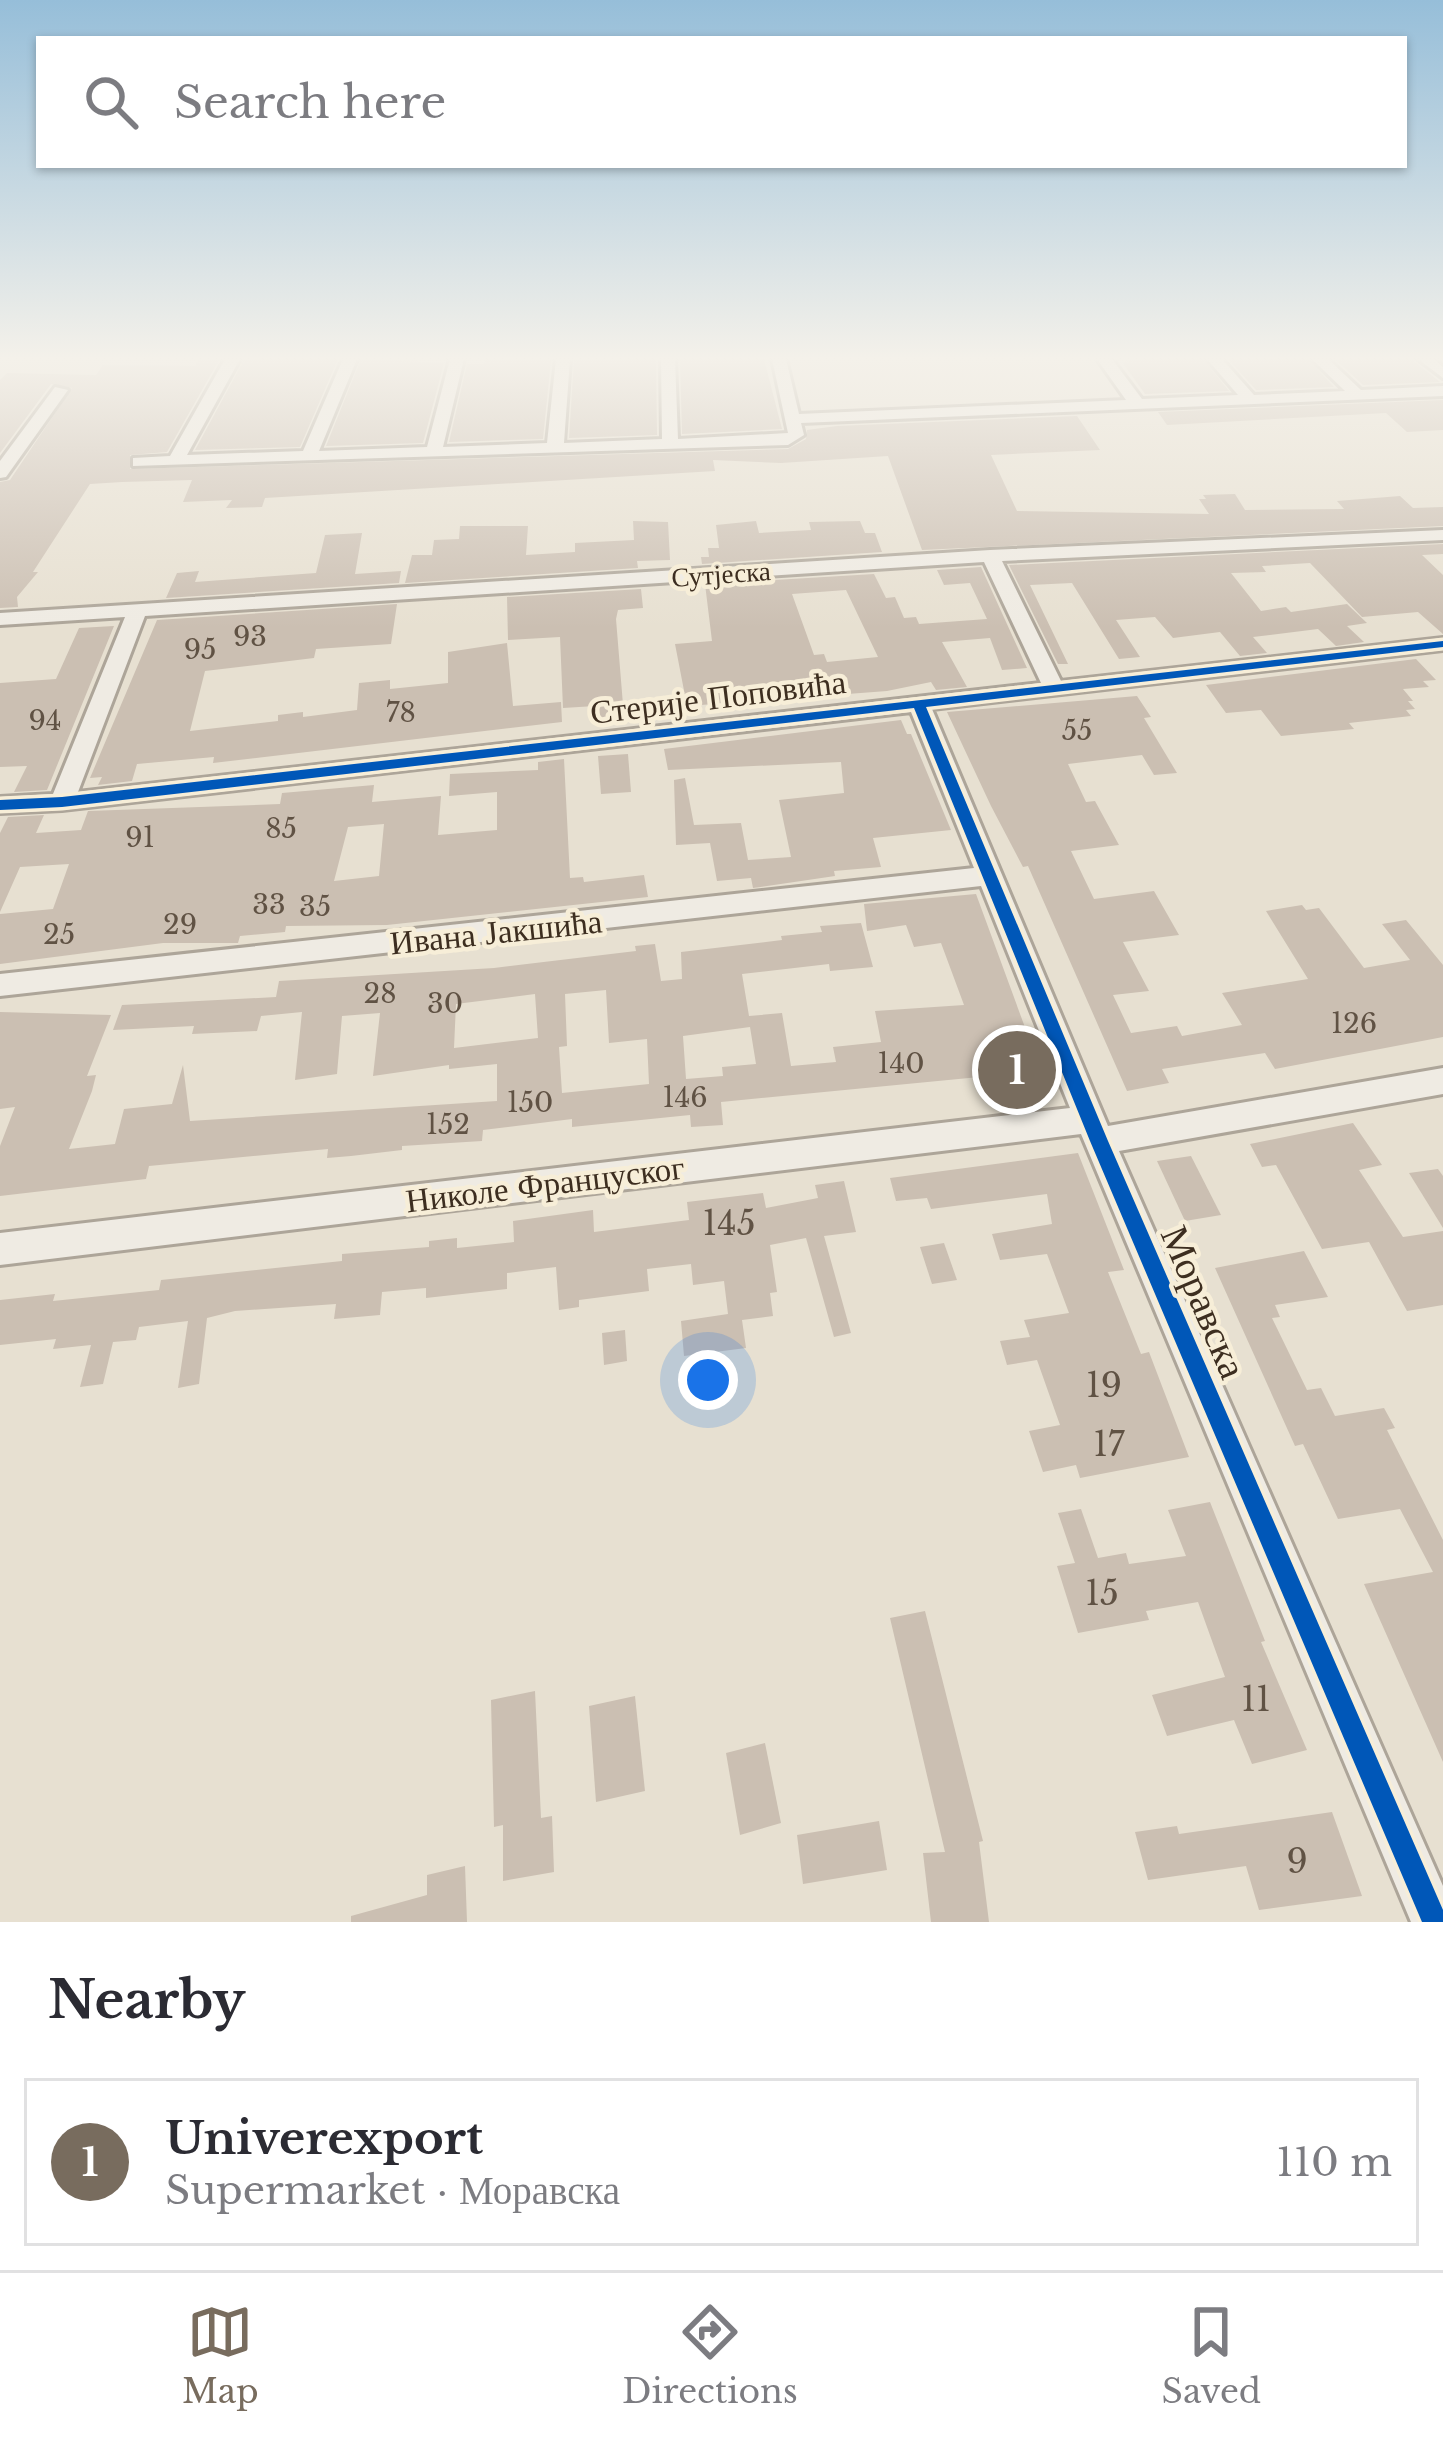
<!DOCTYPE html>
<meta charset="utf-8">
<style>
body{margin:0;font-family:"Libre Baskerville",serif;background:#f2f2f3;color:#2b2b33}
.you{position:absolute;left:708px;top:1380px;width:42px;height:42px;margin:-30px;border:9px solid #fff;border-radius:50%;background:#1a73e8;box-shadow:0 0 0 18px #1a73e833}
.badge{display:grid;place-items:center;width:78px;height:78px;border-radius:50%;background:#786c5e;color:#fff;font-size:39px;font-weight:700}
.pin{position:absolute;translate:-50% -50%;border:6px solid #fff;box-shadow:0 3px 12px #0006}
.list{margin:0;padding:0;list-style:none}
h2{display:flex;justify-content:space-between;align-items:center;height:156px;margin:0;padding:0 48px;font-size:51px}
h2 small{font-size:39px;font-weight:400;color:#7c7c81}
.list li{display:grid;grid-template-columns:78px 1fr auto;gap:36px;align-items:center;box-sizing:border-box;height:168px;margin:0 24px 24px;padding:0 24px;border:3px solid #e1e1e2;border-radius:0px}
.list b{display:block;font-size:45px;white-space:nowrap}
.list p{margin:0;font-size:39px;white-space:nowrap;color:#7c7c81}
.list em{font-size:39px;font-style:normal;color:#7c7c81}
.icon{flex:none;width:66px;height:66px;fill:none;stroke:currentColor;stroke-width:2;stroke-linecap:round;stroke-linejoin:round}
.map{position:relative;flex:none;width:1443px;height:1922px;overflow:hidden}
.search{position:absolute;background:#fff;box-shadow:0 3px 9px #0004;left:36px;right:36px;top:36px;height:132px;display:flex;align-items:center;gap:30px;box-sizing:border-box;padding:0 42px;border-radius:0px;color:#7c7c81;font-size:45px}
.sheet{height:348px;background:#fff}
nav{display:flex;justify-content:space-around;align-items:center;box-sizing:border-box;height:168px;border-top:3px solid #e1e1e2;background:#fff;font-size:33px;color:#7c7c81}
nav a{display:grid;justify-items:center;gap:6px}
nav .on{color:#786c5e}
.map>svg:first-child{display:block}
.building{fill:#cbbfb2;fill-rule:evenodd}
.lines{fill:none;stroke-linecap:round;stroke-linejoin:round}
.street-casing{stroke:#ada599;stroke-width:6}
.street{fill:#efebe3;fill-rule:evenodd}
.cycleway-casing{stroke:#f7eed8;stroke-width:7}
.cycleway{fill:#0057b8;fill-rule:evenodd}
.labels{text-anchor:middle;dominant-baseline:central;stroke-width:9;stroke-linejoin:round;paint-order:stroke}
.far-street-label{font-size:27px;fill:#3d2e20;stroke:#f7eed8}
.number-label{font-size:27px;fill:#605244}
.street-label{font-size:33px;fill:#3d2e20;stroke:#f7eed8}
.near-number-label{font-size:33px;fill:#605244}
.near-street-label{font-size:39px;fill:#3d2e20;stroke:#f7eed8}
</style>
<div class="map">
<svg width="1443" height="1922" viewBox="0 0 1443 1922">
<rect width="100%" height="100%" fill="#e7e0d1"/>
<g class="building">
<path d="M259 359H338L300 447 195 450 244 360Z"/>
<path d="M361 359 444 363 423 443 326 446Z"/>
<path d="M485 359 551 360 543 439 449 442 467 364H484Z"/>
<path d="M639 359H656L657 435 569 438 574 360Z"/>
<path d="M680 359H764L782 429 682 434Z"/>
<path d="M1143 359H1203L1229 391 1145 394 1122 362Z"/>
<path d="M1228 359H1308L1334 387 1256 390Z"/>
<path d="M1335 359H1411L1440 382 1363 385Z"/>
<path d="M219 360 167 452 130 455V469L788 449 806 439 807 430 837 426 1077 416 1100 450 991 455 1017 511 1209 514 1199 499H1206L1203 495 1235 494 1245 510 1344 509 1337 501 1400 496 1413 508 1443 507V526L922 550 888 456 781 463 713 460 715 471 265 498 262 507 226 508 232 500 183 502 192 480 122 482 90 484 33 572H38L17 597 18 607 0 608V482L10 480 72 388 51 384 0 453V380L7 373 96 375 103 365 195 366 198 361Z"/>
<path d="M1443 400V430L1407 432 1386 413 1167 425 1158 412Z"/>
<path d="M633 521 668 522 670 560 637 561 638 568 405 583 412 555H432L434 540 459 539 460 526H528L526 555 575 552V543L634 540Z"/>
<path d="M756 521 759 533 811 530 809 522 860 521 865 533H875L882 552 702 564 701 557H709L708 548H719L716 525Z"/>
<path d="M362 533 355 574 401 571 399 583 166 598 177 573 199 571 195 582 316 573 325 535Z"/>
<path d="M1443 544V554L1422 555 1443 575V634L1418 612 1362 617 1310 563 1262 566 1266 572 1231 573 1261 611 1286 607 1291 612 1347 604 1367 623 1347 626 1364 642 1336 646 1318 629 1253 637 1267 653 1240 656 1220 632 1173 638 1155 617 1116 620 1140 657 1119 659 1072 583 1030 585 1068 664H1058L1009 565Z"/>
<path d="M981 567 1027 668 1002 670 990 638 942 642 967 687 936 690 931 682 887 691 687 706 675 644 712 641 705 584 874 574 886 598 895 597 904 618 916 617 919 624 987 619 970 583 944 585 937 570ZM846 590 878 657 827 662 824 654 814 655 792 594Z"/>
<path d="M641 589 643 608 618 610 616 619 624 717 596 719 595 706 563 708 560 637 508 640 507 597Z"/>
<path d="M397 604 391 644 316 649 314 658 205 671 190 731 278 721V715L303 712V717L357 710 359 683 390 680V689L448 683V652L507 643 513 706 561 702 562 722 213 763 214 757 137 764 132 781 98 785 102 777 90 778 157 620Z"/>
<path d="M114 626 47 790 14 792 27 766 0 767V683L56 679 79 628Z"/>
<path d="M1416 659 1436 680 1423 681 1429 687 1403 689 1413 701H1408L1415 709 1406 710 1411 716 1349 723 1354 729 1281 736 1261 710 1226 713 1206 685Z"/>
<path d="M1137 696 1151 717 1144 718 1177 773 1154 775 1142 755 1068 764 1086 802 1095 801 1119 845 1071 851 1094 899 1154 891 1179 935 1123 942 1149 991 1113 995 1131 1033 1177 1026 1182 1036 1242 1025 1222 993 1308 979 1266 911 1302 905 1306 910 1319 908 1364 968 1410 960 1382 924 1406 920 1443 965V1037L1275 1069 1265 1053 1162 1069 1169 1083 1127 1091 1028 866 1023 867 991 806 947 712Z"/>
<path d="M901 720 907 734H911L951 830 873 838 881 867 834 871 835 876 753 888 751 878 717 881 710 843 676 845 674 780 685 778 694 825 741 823 748 860 791 857 779 800 844 793 841 762 668 770 664 749Z"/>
<path d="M628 754 631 792 601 794 598 756Z"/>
<path d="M564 759 570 878 583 877 584 882 644 875 648 897 387 925 286 926 285 932 240 936 238 943H163L0 964V914L53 909 69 864 20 867 0 912V833L8 817 44 815 36 833 81 830 88 811 280 804 282 793 374 785 372 802 441 796 438 835 497 830V792L449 796 450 774 538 770V762ZM384 824 379 876 334 881 348 827Z"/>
<path d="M976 894 1041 1071 721 1102 723 1125 691 1127 690 1115 572 1127V1119L483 1130 482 1141 402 1146V1150L351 1156 327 1158 328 1149 149 1166 146 1179 0 1196V1146L15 1107 0 1109V1012L111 1015 87 1076 96 1075 92 1091 69 1149 115 1144 124 1109 172 1104 183 1065 190 1121 497 1101V1064L449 1069V1065L373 1076 380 1013 342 1016 337 1074 295 1080 302 1012 261 1016 257 1031 192 1034 194 1026 113 1030 122 1005 276 997 279 981 494 968 636 951 635 946 655 944 661 981 682 979 681 952 782 940 781 936 822 932 820 926 861 923 873 967 830 971 829 964 742 974 749 1016 782 1013 791 1066 836 1062 833 1047 881 1042 875 1011 964 1005 941 943 914 947 906 925 867 931 864 904ZM606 990 609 1043 647 1039 649 1084 562 1093 559 1047 567 1046 565 994ZM535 994 538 1038 454 1048 456 1004ZM750 1027 756 1064 722 1067 723 1076 686 1079 683 1036Z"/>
<path d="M1353 1123 1382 1165 1359 1170 1403 1237 1443 1231V1305L1407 1311 1369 1242 1322 1249 1276 1165 1262 1167 1250 1144Z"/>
<path d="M1078 1153 1124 1270 1108 1272 1141 1354 1149 1352 1189 1457 1080 1478 1076 1465 1043 1472 1029 1431 1060 1425 1037 1360 1007 1365 1000 1341 1030 1337 1024 1320 1069 1313 1047 1254 1000 1260 992 1234 1052 1224 1047 1194 931 1209 927 1198 896 1201 890 1178Z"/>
<path d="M1191 1156 1221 1215 1185 1221 1157 1161Z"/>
<path d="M1438 1169 1443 1176V1228L1409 1173Z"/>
<path d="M844 1181 856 1232 824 1236 851 1333 834 1337 806 1238 770 1245 777 1292 770 1293 773 1316 742 1320 746 1348 684 1356 681 1321 728 1314 724 1281 693 1285 691 1264 647 1269 649 1291 579 1300V1307L559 1310 556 1267 507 1273V1289L426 1298V1288L382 1292 380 1315 334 1319 336 1304 235 1311 207 1318 199 1384 178 1388 188 1321 139 1327 136 1340 113 1342 103 1384 80 1387 91 1345 53 1349 56 1339 0 1345V1300L55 1294 53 1301 159 1290 161 1280 342 1261V1254L429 1247V1241L457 1238V1248L514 1242 513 1221 593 1210 594 1232 689 1220 687 1202 763 1193 766 1208 818 1198 815 1185Z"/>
<path d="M944 1243 957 1280 932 1284 920 1247Z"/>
<path d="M1304 1251 1328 1297 1275 1305 1280 1317 1272 1318 1307 1390 1321 1388 1335 1416 1384 1408 1395 1428 1387 1430 1443 1540V1762L1364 1584 1433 1572 1400 1509 1338 1519 1303 1444 1295 1446 1215 1268Z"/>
<path d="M625 1330 627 1361 604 1365 602 1333Z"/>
<path d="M1210 1502 1265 1641 1261 1642 1307 1750 1252 1764 1234 1720 1167 1736 1152 1695 1225 1677 1198 1602 1146 1611 1149 1620 1078 1633 1057 1566 1075 1563 1058 1513 1081 1509 1098 1558 1126 1553 1129 1564 1186 1556 1168 1510Z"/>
<path d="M925 1611 983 1841 979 1842 989 1922H931L923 1853 945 1852 890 1618Z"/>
<path d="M535 1691 541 1818 552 1816 554 1872 503 1881V1825L494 1827 491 1700Z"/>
<path d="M635 1696 645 1791 596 1802 589 1706Z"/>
<path d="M765 1743 781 1823 740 1835 726 1753Z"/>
<path d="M1332 1812 1362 1896 1259 1910 1246 1866 1148 1880 1135 1832 1177 1826 1179 1834Z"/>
<path d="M879 1821 887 1870 803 1884 797 1835Z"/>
<path d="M465 1866 467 1922H351V1916L427 1895V1875Z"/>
</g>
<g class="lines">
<defs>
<g id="street">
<path d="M225 359H240L187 455 303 451 343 359H357L319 451 427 447 450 359H464L443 447 547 443 556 359H570L564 443 662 439 661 359H675L678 439 788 433 772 359H786L799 414 1126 400 1097 359H1112L1142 399 1238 395 1207 359H1222L1254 395 1345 391 1312 359H1328L1361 390 1443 386V396L801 423 804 435 788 445 133 466V458L170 456Z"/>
<path d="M1418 359H1434L1443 367V378Z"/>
<path d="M55 387 68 390 6 477 0 478V461Z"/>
<path d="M1443 530V540L1002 561 1061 681 1443 638V650L932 709 1108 1126 1443 1068V1094L1119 1151 1443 1886V1922H1411L1081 1134 0 1265V1233L1070 1108 981 886 0 996V974L974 868 911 712 62 810 0 813V797L53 794 125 617 0 625V613L990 550ZM984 562 1041 683 78 792 145 616Z"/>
</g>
</defs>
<use href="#street" class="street-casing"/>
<use href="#street" class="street"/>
<defs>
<path id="cycleway" d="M1443 641V647L926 707 1108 1141 1443 1910V1922H1422L1090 1141 914 708 62 807 0 810V800L62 797Z"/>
</defs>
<use href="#cycleway" class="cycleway-casing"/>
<use href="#cycleway" class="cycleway"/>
</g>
<linearGradient id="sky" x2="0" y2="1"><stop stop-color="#96bed9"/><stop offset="0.57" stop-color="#f4f1ea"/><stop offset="1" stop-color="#f4f1ea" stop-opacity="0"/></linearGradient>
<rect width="1443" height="628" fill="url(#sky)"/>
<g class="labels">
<g class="far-street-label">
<text transform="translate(721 574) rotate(-4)">Сутјеска</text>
</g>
<g class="number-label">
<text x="250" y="636">93</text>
<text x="200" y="649">95</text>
<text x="401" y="712">78</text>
<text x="45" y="720">94</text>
<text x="1077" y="730">55</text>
<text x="281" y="828">85</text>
<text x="140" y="837">91</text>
<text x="269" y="904">33</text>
<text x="315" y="906">35</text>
<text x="180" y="924">29</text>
<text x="59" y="934">25</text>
<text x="380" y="993">28</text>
<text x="445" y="1003">30</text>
<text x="1354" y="1023">126</text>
<text x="901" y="1063">140</text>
<text x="685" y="1097">146</text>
<text x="530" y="1102">150</text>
<text x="448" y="1124">152</text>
</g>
<g class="street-label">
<text transform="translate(718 697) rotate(-7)">Стерије Поповића</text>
<text transform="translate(496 932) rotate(-6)">Ивана Јакшића</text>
<text transform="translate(545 1184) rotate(-7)">Николе Француског</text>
</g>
<g class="near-number-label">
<text x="729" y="1223">145</text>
<text x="1104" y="1385">19</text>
<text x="1109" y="1444">17</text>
<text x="1102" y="1593">15</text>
<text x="1256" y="1699">11</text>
<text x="1297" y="1861">9</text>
</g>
<g class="near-street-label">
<text transform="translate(1204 1302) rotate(67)">Моравска</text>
</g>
</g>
</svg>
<div class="you"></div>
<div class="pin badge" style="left:1017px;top:1070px">1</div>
<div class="search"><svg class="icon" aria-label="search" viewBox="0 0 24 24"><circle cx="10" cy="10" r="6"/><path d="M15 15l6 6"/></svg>Search here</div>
</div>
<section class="sheet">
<h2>Nearby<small></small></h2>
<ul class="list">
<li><span class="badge">1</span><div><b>Univerexport</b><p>Supermarket · Моравска</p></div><em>110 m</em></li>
</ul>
</section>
<nav>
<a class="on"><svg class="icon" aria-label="map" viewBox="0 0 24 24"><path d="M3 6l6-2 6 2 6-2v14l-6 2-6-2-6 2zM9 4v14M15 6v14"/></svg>Map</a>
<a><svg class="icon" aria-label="directions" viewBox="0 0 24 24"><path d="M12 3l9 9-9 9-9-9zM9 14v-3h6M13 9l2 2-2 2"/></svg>Directions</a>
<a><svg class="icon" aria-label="saved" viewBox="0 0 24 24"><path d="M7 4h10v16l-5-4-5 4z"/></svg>Saved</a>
</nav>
